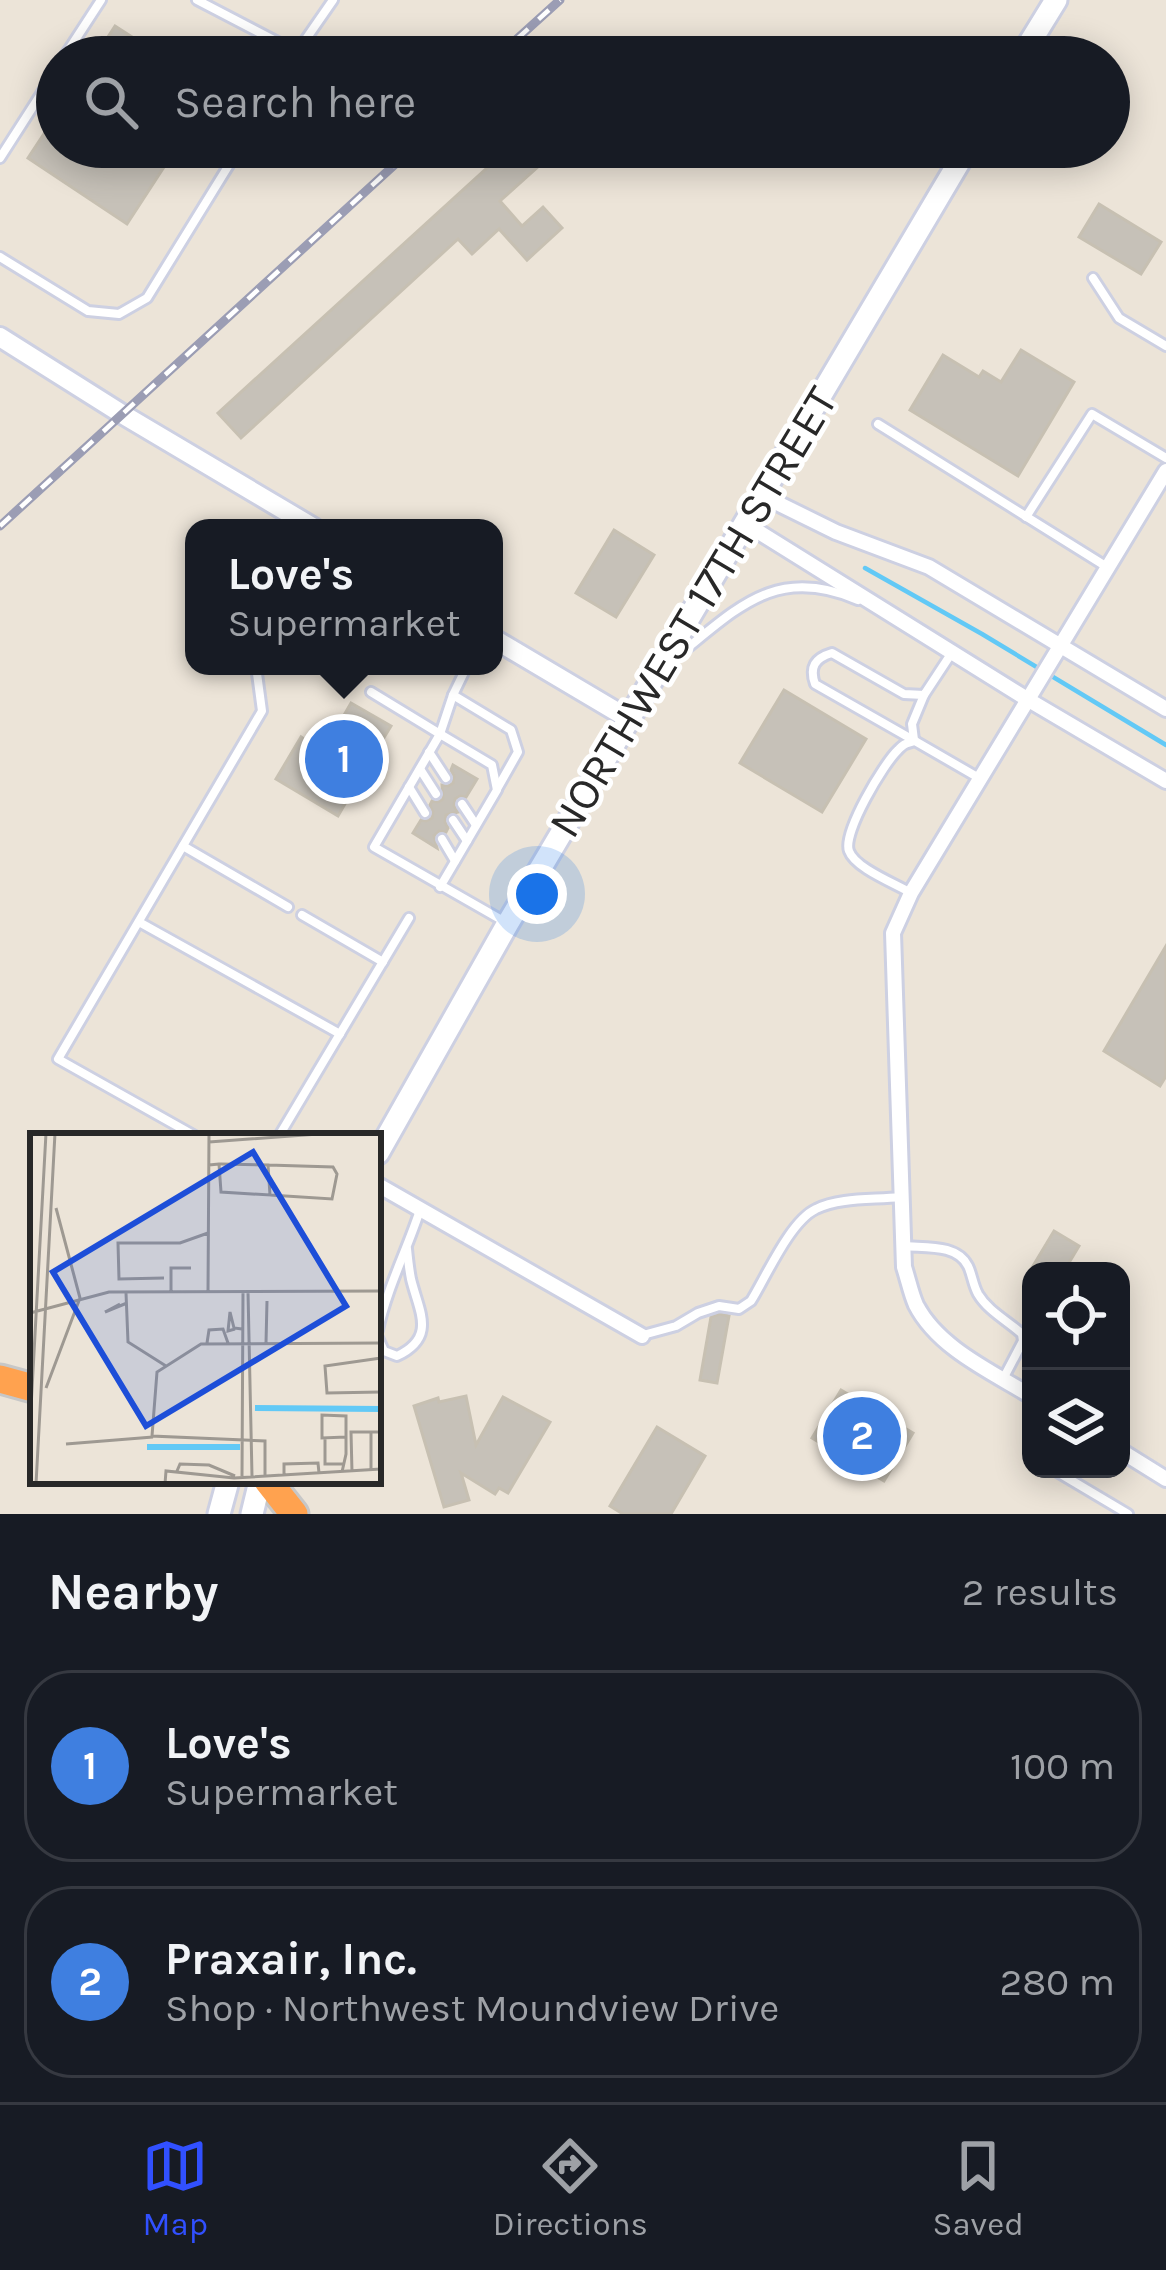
<!DOCTYPE html>
<meta charset="utf-8">
<style>
body{margin:0;font-family:Karla,sans-serif;background:#242831;color:#f1f3f6}
.controls{position:absolute;right:36px;bottom:36px;display:grid;overflow:hidden;border-radius:24px;box-shadow:0 6px 30px #0003}
.controls button{width:108px;height:108px;display:grid;place-items:center;padding:0;border:0;border-bottom:3px solid #363941;background:#171b24;color:#f1f3f6;font:60px sans-serif}
.you{position:absolute;left:537px;top:894px;width:42px;height:42px;margin:-30px;border:9px solid #fff;border-radius:50%;background:#1a73e8;box-shadow:0 0 0 18px #1a73e833}
.badge{display:grid;place-items:center;width:78px;height:78px;border-radius:50%;background:#3150ff;color:#fff;font-size:39px;font-weight:700}
.pin{position:absolute;translate:-50% -50%;border:6px solid #fff;box-shadow:0 3px 12px #0006}
.popup{position:absolute;left:185px;top:519px;width:318px;height:156px;box-sizing:border-box;display:grid;place-content:center;border-radius:24px;background:#171b24;filter:drop-shadow(0 3px 9px #0005);font-size:39px;white-space:nowrap;color:#9ea1a6}
.popup b{font-size:45px;color:#f1f3f6}
.popup::after{content:'';position:absolute;left:50%;top:100%;margin-left:-24px;border:24px solid transparent;border-top-color:#171b24}
.list{margin:0;padding:0;list-style:none}
h2{display:flex;justify-content:space-between;align-items:center;height:156px;margin:0;padding:0 48px;font-size:51px}
h2 small{font-size:39px;font-weight:400;color:#9ea1a6}
.list li{display:grid;grid-template-columns:78px 1fr auto;gap:36px;align-items:center;box-sizing:border-box;height:192px;margin:0 24px 24px;padding:0 24px;border:3px solid #363941;border-radius:48px}
.list b{display:block;font-size:45px;white-space:nowrap}
.list p{margin:0;font-size:39px;white-space:nowrap;color:#9ea1a6}
.list em{font-size:39px;font-style:normal;color:#9ea1a6}
.icon{flex:none;width:66px;height:66px;fill:none;stroke:currentColor;stroke-width:2;stroke-linecap:round;stroke-linejoin:round}
.map{position:relative;flex:none;width:1166px;height:1514px;overflow:hidden}
.search{position:absolute;background:#171b24;box-shadow:0 6px 30px #0003;left:36px;right:36px;top:36px;height:132px;display:flex;align-items:center;gap:30px;box-sizing:border-box;padding:0 42px;border-radius:66px;color:#9ea1a6;font-size:45px}
.sheet{height:588px;background:#171b24}
nav{display:flex;justify-content:space-around;align-items:center;box-sizing:border-box;height:168px;border-top:3px solid #363941;background:#171b24;font-size:33px;color:#9ea1a6}
nav a{display:grid;justify-items:center;gap:6px}
nav .on{color:#3150ff}
.map>svg:first-child{display:block}
.lines{fill:none;stroke-linecap:round;stroke-linejoin:round}
.stream{stroke:#62c9f6;stroke-width:4.5}
.building{fill:#c6c1b8;stroke:#c7c0b2;stroke-width:3}
.service-casing{stroke:#cdd0e2;stroke-width:14}
.minor-casing{stroke:#cdd0e2;stroke-width:20}
.tertiary-casing{stroke:#cdd0e2;stroke-width:24}
.secondary-casing{stroke:#cdd0e2;stroke-width:27}
.motorway-casing{stroke:#c7c7c7;stroke-width:33}
.service{stroke:#fff;stroke-width:8}
.minor{stroke:#fff;stroke-width:14}
.tertiary{stroke:#fff;stroke-width:18}
.secondary{stroke:#fff;stroke-width:21}
.motorway{stroke:#ffa24f;stroke-width:27}
.rail-casing{stroke:#9b9db4;stroke-width:9}
.rail{stroke:#fff;stroke-width:4.5;stroke-dasharray:14;stroke-linecap:butt}
.labels{text-anchor:middle;dominant-baseline:central;stroke-width:10;stroke-linejoin:round;paint-order:stroke}
.street-label{font-size:45px;fill:#282828;stroke:#fff}
.inset-river{fill:none;stroke:#62c9f6;stroke-width:6}
.inset-road{fill:none;stroke:#9e9992;stroke-width:3}
.view{fill:#1d4ed8;fill-opacity:0.15;stroke:#1d4ed8;stroke-width:6}
.inset-edge{fill:none;stroke:#282828;stroke-width:6}
</style>
<div class="map">
<svg width="1166" height="1514" viewBox="0 0 1166 1514">
<rect width="100%" height="100%" fill="#ece4d8"/>
<g class="lines">
<path class="stream" d="M865 568 982 634 1166 745"/>
</g>
<g class="building">
<path d="M115 26 163 57H95Z"/>
<path d="M57 114V147H177L127 224 28 158Z"/>
<path d="M510 147H560L500 201 522 226 543 207 562 228 527 260 499 229 472 254 458 239 241 438 218 413Z"/>
<path d="M1099 204 1161 242 1141 274 1079 237Z"/>
<path d="M1021 350 1074 382 1018 476 910 410 943 355 979 377 983 371 1001 382Z"/>
<path d="M614 530 654 555 616 617 576 593Z"/>
<path d="M784 690 866 739 822 812 740 763Z"/>
<path d="M351 703 391 726 369 762 373 765 361 785 357 783 338 816 276 779 301 737 311 744 324 722 336 729Z"/>
<path d="M453 765 477 779 466 797 460 796 455 799 454 806 458 812 446 815 445 822 448 828 446 832 439 831 434 836 437 848 413 833 421 820 426 821 432 818 433 812 430 805 432 801 438 802 443 799 442 785 448 786 453 783 454 776 451 770Z"/>
<path d="M1166 946V1076L1160 1086 1104 1051Z"/>
<path d="M1054 1231 1079 1246 1064 1271H1030Z"/>
<path d="M720 1314 729 1316 717 1383 700 1380 711 1317Z"/>
<path d="M841 1390 913 1433 884 1481 812 1438Z"/>
<path d="M466 1396 476 1445 503 1397 550 1422 508 1493 499 1488 495 1494 461 1473 469 1500 444 1507 414 1406 438 1398 439 1402Z"/>
<path d="M657 1427 705 1456 671 1514H623L610 1506Z"/>
</g>
<g class="lines">
<defs>
<g id="service">
<path d="M197 0 297 52 294 57"/>
<path d="M297 52 333 0"/>
<path d="M64 57 101 0"/>
<path d="M0 158 57 69"/>
<path d="M0 257 88 311 119 314 147 298 240 147"/>
<path d="M1093 278 1119 318 1166 346"/>
<path d="M878 424 1107 567"/>
<path d="M1026 517 1092 414 1166 458"/>
<path d="M675 658C736 610 774 564 858 600"/>
<path d="M371 692 440 734 453 695 467 666"/>
<path d="M453 695 511 730 518 752 497 789"/>
<path d="M914 740 912 724 924 695"/>
<path d="M915 741 815 684C809 667 815 658 832 653L904 694 924 695 951 654"/>
<path d="M429 752 446 778"/>
<path d="M420 769 436 794"/>
<path d="M409 787 425 813"/>
<path d="M462 804 476 825"/>
<path d="M453 820 467 841"/>
<path d="M442 839 455 861"/>
<path d="M183 846 288 907"/>
<path d="M440 887 497 790 492 765 440 734 374 847 507 923"/>
<path d="M911 893C894 883 855 868 849 851 842 833 884 763 898 750 905 743 905 744 915 741L979 778"/>
<path d="M302 915 383 962"/>
<path d="M139 922 340 1034"/>
<path d="M195 1136 58 1059 262 711 256 666"/>
<path d="M279 1136 409 918"/>
<path d="M904 1246C926 1248 957 1244 968 1266 972 1274 973 1285 978 1294 988 1311 1008 1321 1022 1334L1023 1341 1003 1379"/>
<path d="M378 1330C387 1288 407 1250 420 1210"/>
<path d="M643 1335 676 1326 698 1313 719 1306 739 1309 751 1301C766 1277 790 1221 816 1209 840 1197 874 1200 900 1197"/>
<path d="M378 1338 384 1351 397 1356C437 1337 419 1312 411 1279 409 1269 408 1259 407 1249"/>
<path d="M1054 1470 1128 1514"/>
</g>
<g id="minor">
<path d="M763 496 836 532 929 567 1166 709"/>
<path d="M746 524 1027 699 1166 781"/>
<path d="M378 1185 642 1336"/>
<path d="M1031 1396C992 1372 938 1348 916 1305 911 1294 908 1279 904 1267L893 933 911 893 1166 471"/>
<path d="M1121 1451 1166 1479"/>
</g>
<g id="tertiary">
<path d="M0 337 122 414 314 528"/>
<path d="M494 639 629 719"/>
</g>
<g id="secondary">
<path d="M1021 57 1056 0"/>
<path d="M378 1153 508 923 968 147"/>
<path d="M219 1514 228 1481"/>
<path d="M252 1514 260 1481"/>
</g>
<g id="motorway">
<path d="M0 1379 33 1388"/>
<path d="M268 1481 294 1514"/>
</g>
</defs>
<use href="#service" class="service-casing"/>
<use href="#minor" class="minor-casing"/>
<use href="#tertiary" class="tertiary-casing"/>
<use href="#secondary" class="secondary-casing"/>
<use href="#motorway" class="motorway-casing"/>
<use href="#service" class="service"/>
<use href="#minor" class="minor"/>
<use href="#tertiary" class="tertiary"/>
<use href="#secondary" class="secondary"/>
<use href="#motorway" class="motorway"/>
<defs>
<g id="rail">
<path d="M497 57 560 0"/>
<path d="M0 526 414 147"/>
</g>
</defs>
<use href="#rail" class="rail-casing"/>
<use href="#rail" class="rail"/>
</g>
<g class="labels">
<g class="street-label">
<text transform="translate(693 612) rotate(-59)">NORTHWEST 17TH STREET</text>
</g>
</g>
<g transform="translate(30 1133)">
<rect width="351" height="351" fill="#ece4d8"/>
<path class="inset-river" d="M225 275 351 276M117 314H210"/>
<path class="inset-road" d="M179 9 302 0M179 32 189 31H191L238 32 240 62 191 59 189 31M238 32 303 34 307 41 302 66 240 62M134 145 89 146 88 110H150L178 100M141 159V135H161M178 159 179 0M218 159 222 343M96 160 98 209 136 233M90 171 75 179 97 170M0 180 79 159 351 158M205 196 198 198 200 179 204 195 212 196M177 210 179 197 193 196 198 210M236 210 237 168M351 225 295 233 297 260 351 259M16 255 50 165 26 75M0 293 16 0M341 299V337M295 304V331H313M36 311 123 304M147 338 150 331 179 332 205 343M312 339 316 321V283L292 282V305L316 304M322 339 321 299H351M254 342V331L288 330 289 340M212 343 213 159M235 343V308L122 303 127 239 171 211 351 210M6 351 25 0M135 351 136 338 204 345 351 336"/>
<path class="view" d="M223 19 316 173 116 293 23 139Z"/>
<rect width="351" height="351" class="inset-edge"/>
</g>
</svg>
<div class="controls">
<button><svg class="icon" aria-label="locate" viewBox="0 0 24 24"><circle cx="12" cy="12" r="6"/><path d="M12 2v4M12 18v4M2 12h4M18 12h4"/></svg></button>
<button><svg class="icon" aria-label="layers" viewBox="0 0 24 24"><path d="M12 4l9 5-9 5-9-5zM3 14l9 5 9-5"/></svg></button>
</div>
<div class="you"></div>
<div class="pin badge" style="left:344px;top:759px;background:#3f7fe0">1</div>
<div class="popup"><b>Love's</b>Supermarket</div>
<div class="pin badge" style="left:862px;top:1436px;background:#3f7fe0">2</div>
<div class="search"><svg class="icon" aria-label="search" viewBox="0 0 24 24"><circle cx="10" cy="10" r="6"/><path d="M15 15l6 6"/></svg>Search here</div>
</div>
<section class="sheet">
<h2>Nearby<small>2 results</small></h2>
<ul class="list">
<li><span class="badge" style="background:#3f7fe0">1</span><div><b>Love's</b><p>Supermarket</p></div><em>100 m</em></li>
<li><span class="badge" style="background:#3f7fe0">2</span><div><b>Praxair, Inc.</b><p>Shop · Northwest Moundview Drive</p></div><em>280 m</em></li>
</ul>
</section>
<nav>
<a class="on"><svg class="icon" aria-label="map" viewBox="0 0 24 24"><path d="M3 6l6-2 6 2 6-2v14l-6 2-6-2-6 2zM9 4v14M15 6v14"/></svg>Map</a>
<a><svg class="icon" aria-label="directions" viewBox="0 0 24 24"><path d="M12 3l9 9-9 9-9-9zM9 14v-3h6M13 9l2 2-2 2"/></svg>Directions</a>
<a><svg class="icon" aria-label="saved" viewBox="0 0 24 24"><path d="M7 4h10v16l-5-4-5 4z"/></svg>Saved</a>
</nav>
